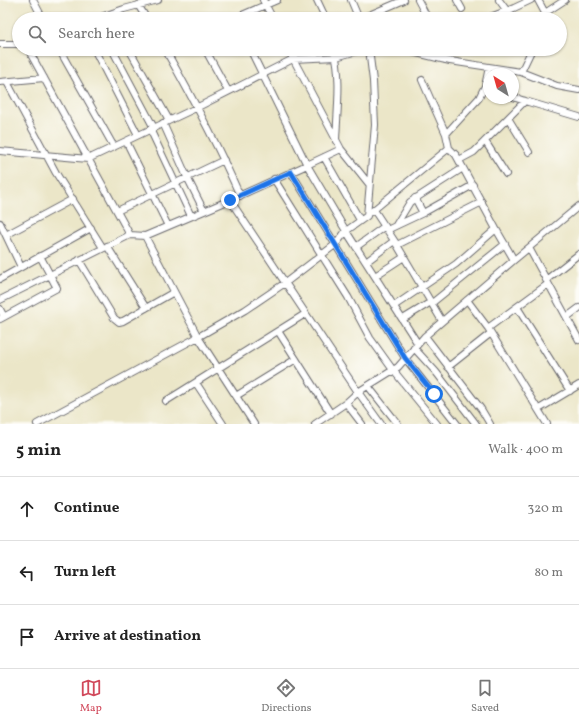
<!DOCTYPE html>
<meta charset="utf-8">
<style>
body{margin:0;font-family:Vollkorn,serif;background:#f6f6f6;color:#222}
.compass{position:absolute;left:483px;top:68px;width:36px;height:36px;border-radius:50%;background:#fff;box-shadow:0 1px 3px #0004;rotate:323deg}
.stop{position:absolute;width:12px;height:12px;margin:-9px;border:3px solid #1a73e8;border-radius:50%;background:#fff}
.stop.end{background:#1a73e8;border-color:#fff;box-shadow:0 1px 4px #0008}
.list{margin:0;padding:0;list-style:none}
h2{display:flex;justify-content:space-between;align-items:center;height:52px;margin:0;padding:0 16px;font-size:17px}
h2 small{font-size:13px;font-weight:400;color:#767676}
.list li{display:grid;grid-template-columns:26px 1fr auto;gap:12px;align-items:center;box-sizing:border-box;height:64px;padding:0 16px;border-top:1px solid #e0e0e0}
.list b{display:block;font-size:15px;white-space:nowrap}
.list em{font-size:13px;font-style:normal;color:#767676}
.icon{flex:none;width:22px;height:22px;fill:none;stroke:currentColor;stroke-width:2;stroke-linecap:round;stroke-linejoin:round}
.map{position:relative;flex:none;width:579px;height:424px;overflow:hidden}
.search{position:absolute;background:#fff;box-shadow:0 1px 3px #0004;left:12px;right:12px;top:12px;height:44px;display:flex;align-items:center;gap:10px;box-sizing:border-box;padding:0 14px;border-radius:22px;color:#767676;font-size:15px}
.sheet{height:244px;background:#fff}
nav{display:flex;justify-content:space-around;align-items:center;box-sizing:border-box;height:56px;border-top:1px solid #e0e0e0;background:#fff;font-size:11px;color:#767676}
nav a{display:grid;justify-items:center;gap:2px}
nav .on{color:#d1495b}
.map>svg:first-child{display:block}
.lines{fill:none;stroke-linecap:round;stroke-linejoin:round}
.minor-casing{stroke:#68676c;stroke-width:8}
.minor{stroke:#fff;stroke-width:6}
.route{stroke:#1a73e8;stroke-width:5}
</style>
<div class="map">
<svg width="579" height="424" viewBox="0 0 579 424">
<rect width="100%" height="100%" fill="#fdfcf7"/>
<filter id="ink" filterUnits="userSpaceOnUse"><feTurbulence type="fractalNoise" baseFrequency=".025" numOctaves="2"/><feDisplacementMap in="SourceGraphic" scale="8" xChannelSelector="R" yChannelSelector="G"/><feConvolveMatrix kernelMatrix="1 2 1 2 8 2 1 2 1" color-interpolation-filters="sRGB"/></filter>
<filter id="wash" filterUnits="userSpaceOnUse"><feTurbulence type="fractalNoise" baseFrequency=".012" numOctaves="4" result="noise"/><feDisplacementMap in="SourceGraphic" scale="16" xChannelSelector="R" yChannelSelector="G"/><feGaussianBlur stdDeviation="0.9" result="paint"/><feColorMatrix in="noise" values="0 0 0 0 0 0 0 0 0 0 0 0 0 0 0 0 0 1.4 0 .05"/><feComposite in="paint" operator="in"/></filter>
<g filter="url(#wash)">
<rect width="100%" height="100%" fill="#ebe6c8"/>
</g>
<g filter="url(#ink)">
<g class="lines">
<defs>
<path id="minor" d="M 33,0 L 43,19
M 263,0 L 273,19
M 317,0 L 326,19
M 351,0 L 359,19
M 418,0 L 428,19
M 457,0 L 462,9
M 499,0 L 513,19
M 538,0 L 545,13 L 544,19
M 138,5 L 147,19
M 545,13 L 565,0
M 95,19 L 124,9 L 158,0
M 221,19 L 240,16 L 277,0
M 360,19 L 404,0
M 485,19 L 514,8 L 531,0
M 0,44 L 19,44
M 28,49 L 130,235 L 145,236 L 230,200 L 307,165 L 250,49
M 59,49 L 114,147
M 94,49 L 138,135
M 112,49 L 154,128
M 129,49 L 169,120
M 165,49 C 192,97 218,145 240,196
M 205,49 L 228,91
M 288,49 L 341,149 L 369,184
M 334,49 C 342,78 337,111 336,141
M 400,49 L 450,61 L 521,72 L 557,86 L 579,90
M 443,49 L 445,60
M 521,72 L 532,49
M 422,80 L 446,134
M 0,82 L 44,78
M 7,82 L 56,173 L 103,248
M 513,97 L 525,101 L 579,117
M 508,118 L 529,152
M 163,123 L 187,177 L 204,211
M 150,129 L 191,216
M 126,141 L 168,226
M 485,141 L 506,174
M 341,149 L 307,165 L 346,231 L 418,344
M 0,151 L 88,159 L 198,107 L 293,59 L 336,57 L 364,49
M 324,157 L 360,220
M 459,160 L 474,152 L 525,101
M 291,172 L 405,358 L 457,424
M 274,179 L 348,297 L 370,338 L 393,370 L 437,424
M 415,198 L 423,213
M 230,200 L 358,392 L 381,424
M 374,210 L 397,245 L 442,321
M 117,211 L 224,160
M 371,212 L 449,148
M 0,223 L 21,267
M 396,225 L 410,202 L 463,168
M 387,230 L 423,213 L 473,185
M 6,235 L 73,199
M 145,236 L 198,337 L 254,424
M 397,245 L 482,202
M 107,246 L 146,308
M 356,247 L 385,226
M 529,248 L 579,340
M 79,260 L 114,318 L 119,322 L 123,321 L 174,292
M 514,260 L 579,206
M 366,262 L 394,241
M 375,276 L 404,257
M 0,279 L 91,228
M 546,280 L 579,254
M 0,300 L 130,235
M 467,300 L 488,328 L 547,424
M 432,303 L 505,244
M 394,306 L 456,264 L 496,229
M 517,307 L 570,391
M 0,309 L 4,317
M 567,317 L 579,308
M 0,319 L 57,288 L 40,256
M 403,319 L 431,302
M 488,328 L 548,284
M 278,331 L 331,414
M 425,336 L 481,409 L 490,424
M 414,348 L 436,372 L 476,424
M 448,367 L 491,333
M 196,383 L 223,424
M 368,386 L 398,424
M 236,396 L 296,359
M 166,401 L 305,314
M 346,403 L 362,424
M 539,409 L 579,385
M 37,424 L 198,337 L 245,310 L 285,283 L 336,244 L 346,231 L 367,216 L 375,125 L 373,81 L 369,49
M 315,424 L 346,403 L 358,392 L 398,367 L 425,336 L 514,260 L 496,229 L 456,155 L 449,148 L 446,134 L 479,98 L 485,86 L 489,67"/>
</defs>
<!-- minor casing -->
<use href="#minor" class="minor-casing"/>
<!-- minor -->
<use href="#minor" class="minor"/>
</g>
</g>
<g class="lines" filter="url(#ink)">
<!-- route -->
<path class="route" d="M 230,200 L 291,172 L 405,358 L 434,394"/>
</g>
</svg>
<svg class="compass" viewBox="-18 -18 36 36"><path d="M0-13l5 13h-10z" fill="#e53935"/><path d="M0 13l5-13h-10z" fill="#767676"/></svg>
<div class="stop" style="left:434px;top:394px"></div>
<div class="stop end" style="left:230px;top:200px"></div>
<div class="search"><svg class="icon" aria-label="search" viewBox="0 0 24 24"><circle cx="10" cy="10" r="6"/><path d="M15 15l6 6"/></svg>Search here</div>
</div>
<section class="sheet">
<h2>5 min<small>Walk · 400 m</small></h2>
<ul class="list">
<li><svg class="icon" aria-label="ahead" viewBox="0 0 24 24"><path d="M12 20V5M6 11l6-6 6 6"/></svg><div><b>Continue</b></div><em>320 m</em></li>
<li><svg class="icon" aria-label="left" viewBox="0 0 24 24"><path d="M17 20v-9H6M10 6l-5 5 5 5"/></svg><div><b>Turn left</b></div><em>80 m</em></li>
<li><svg class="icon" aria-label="arrive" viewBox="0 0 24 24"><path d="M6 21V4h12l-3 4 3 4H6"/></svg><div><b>Arrive at destination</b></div></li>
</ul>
</section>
<nav>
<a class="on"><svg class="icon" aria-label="map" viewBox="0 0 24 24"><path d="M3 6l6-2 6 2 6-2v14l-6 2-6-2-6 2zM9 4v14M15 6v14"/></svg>Map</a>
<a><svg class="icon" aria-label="directions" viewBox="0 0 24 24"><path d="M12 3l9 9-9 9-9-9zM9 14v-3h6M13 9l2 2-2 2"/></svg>Directions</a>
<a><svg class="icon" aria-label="saved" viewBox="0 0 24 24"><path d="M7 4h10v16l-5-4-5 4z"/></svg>Saved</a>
</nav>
